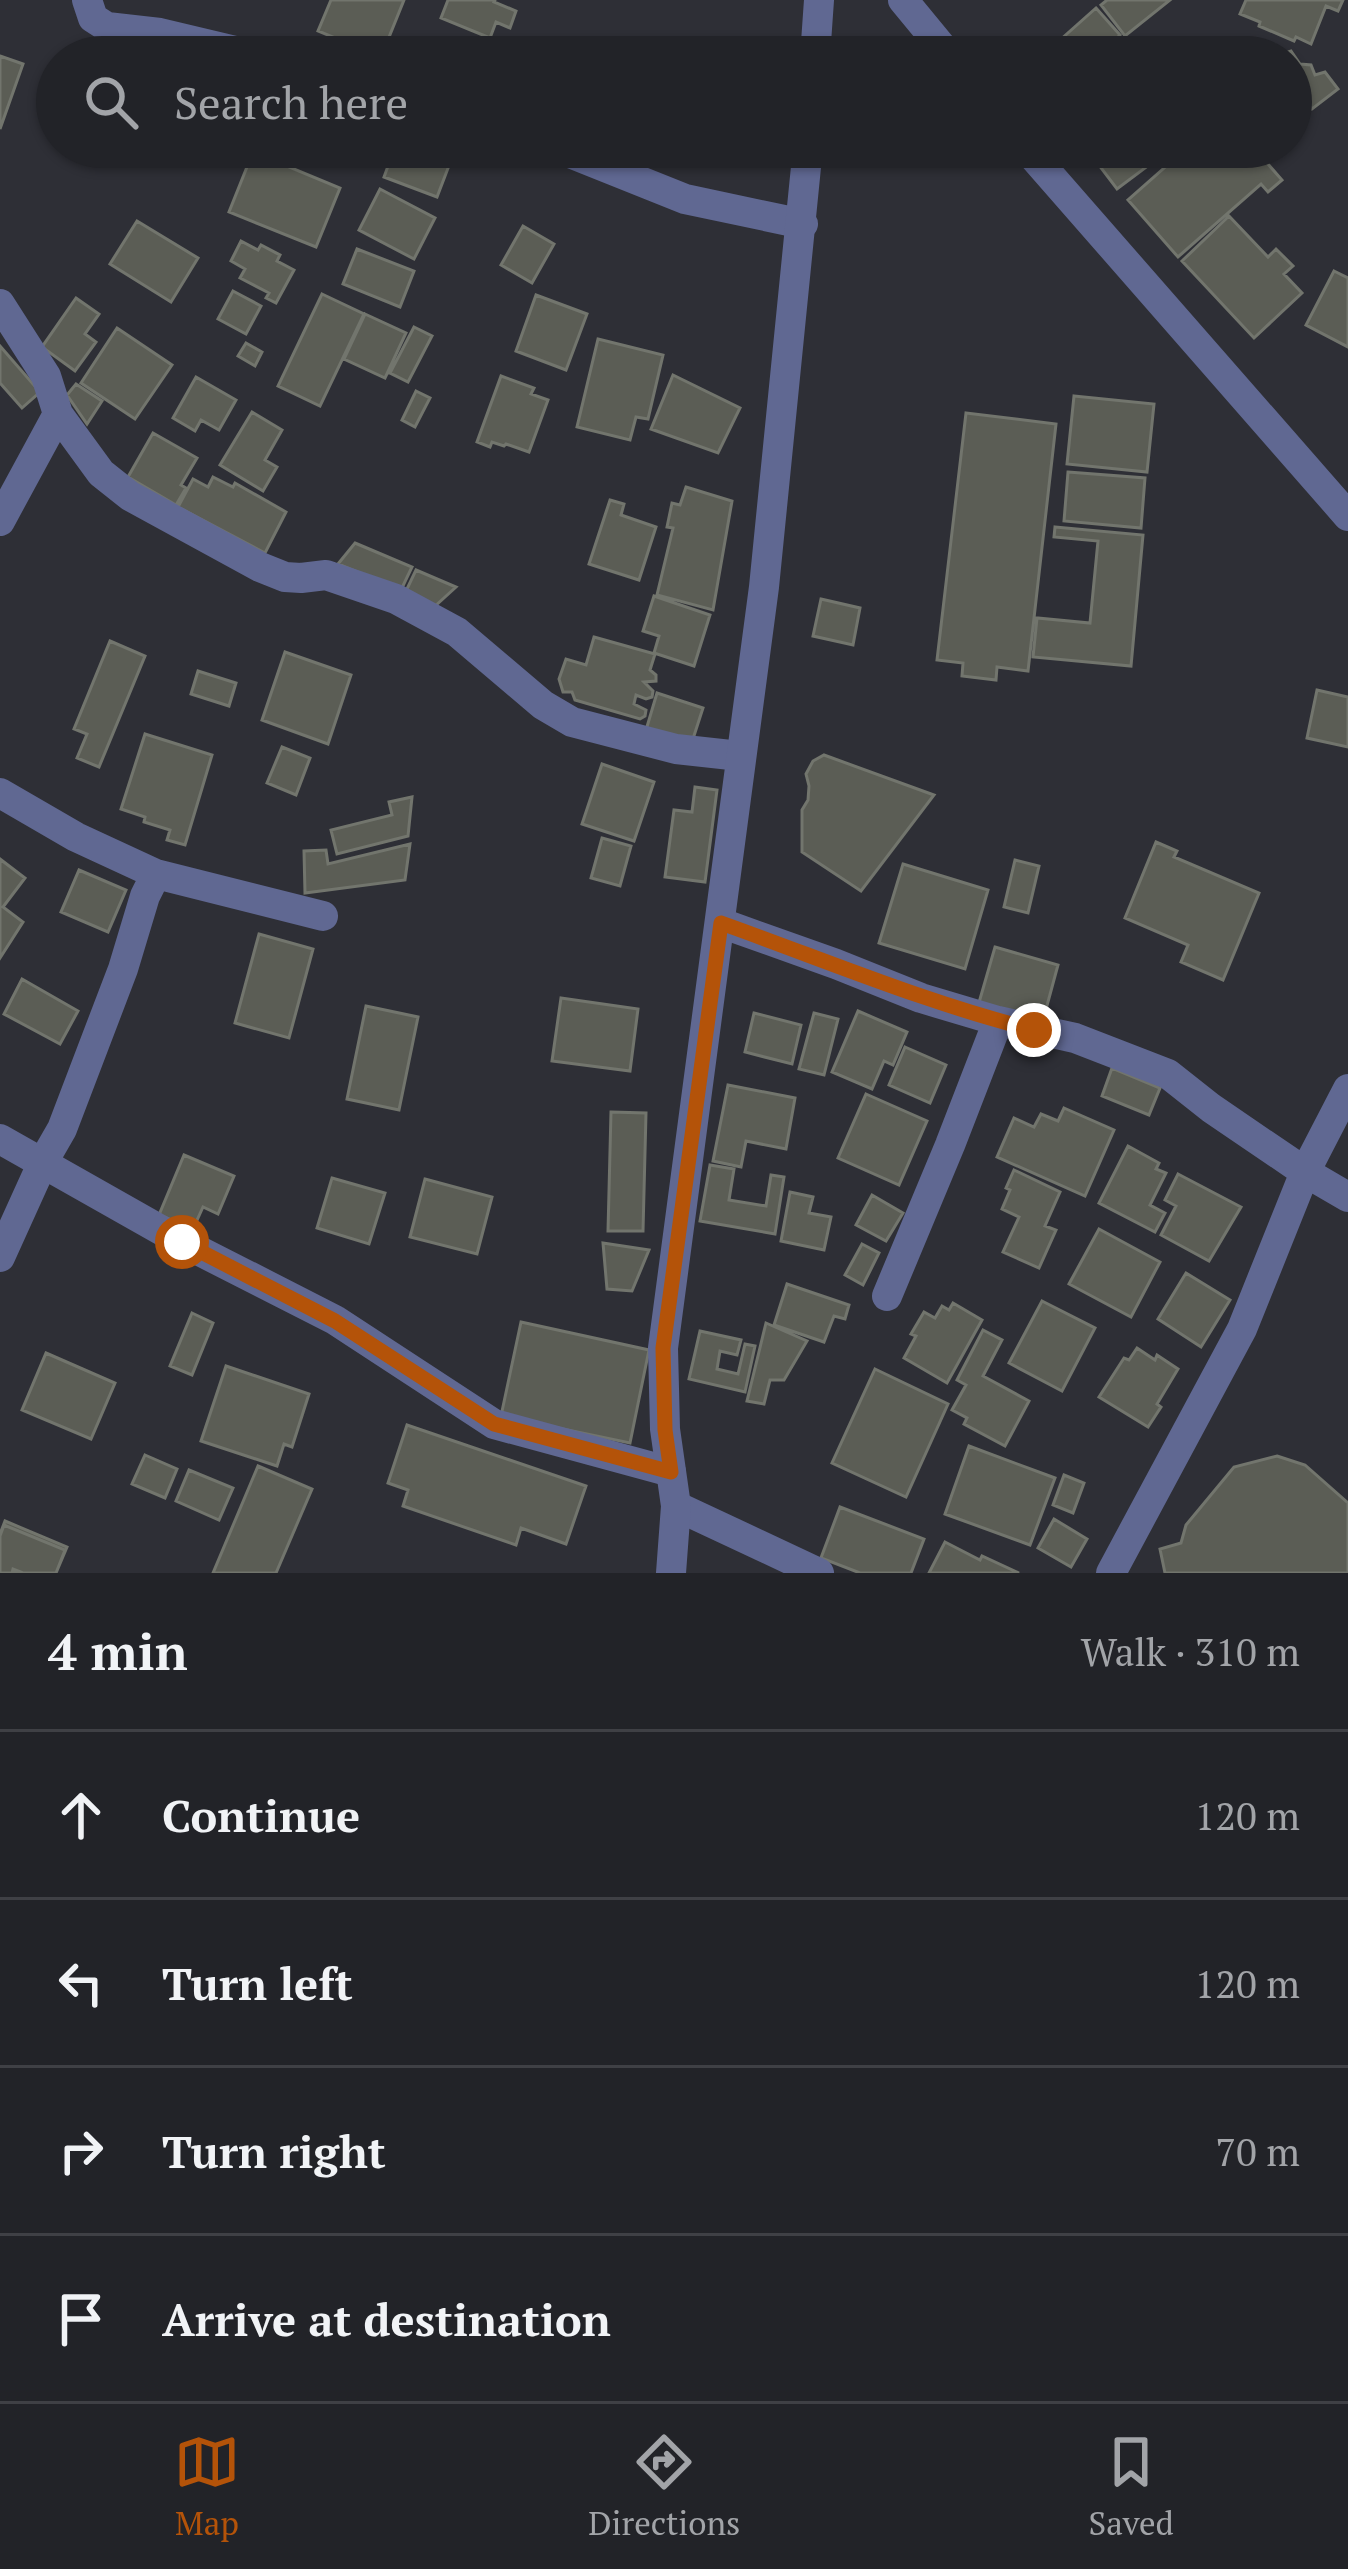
<!DOCTYPE html>
<meta charset="utf-8">
<style>
body{margin:0;font-family:"PT Serif",serif;background:#2a2b30;color:#f1f3f6}
.stop{position:absolute;width:36px;height:36px;margin:-27px;border:9px solid #b45309;border-radius:50%;background:#fff}
.stop.end{background:#b45309;border-color:#fff;box-shadow:0 3px 12px #0008}
.list{margin:0;padding:0;list-style:none}
h2{display:flex;justify-content:space-between;align-items:center;height:156px;margin:0;padding:0 48px;font-size:51px}
h2 small{font-size:39px;font-weight:400;color:#a2a4a8}
.list li{display:grid;grid-template-columns:78px 1fr auto;gap:36px;align-items:center;box-sizing:border-box;height:168px;padding:0 48px;border-top:3px solid #3f4045}
.list b{display:block;font-size:45px;white-space:nowrap}
.list em{font-size:39px;font-style:normal;color:#a2a4a8}
.icon{flex:none;width:66px;height:66px;fill:none;stroke:currentColor;stroke-width:2;stroke-linecap:round;stroke-linejoin:round}
.map{position:relative;flex:none;width:1348px;height:1573px;overflow:hidden}
.search{position:absolute;background:#222328;box-shadow:0 3px 9px #0004;left:36px;right:36px;top:36px;height:132px;display:flex;align-items:center;gap:30px;box-sizing:border-box;padding:0 42px;border-radius:66px;color:#a2a4a8;font-size:45px}
.sheet{height:828px;background:#222328}
nav{display:flex;justify-content:space-around;align-items:center;box-sizing:border-box;height:168px;border-top:3px solid #3f4045;background:#222328;font-size:33px;color:#a2a4a8}
nav a{display:grid;justify-items:center;gap:6px}
nav .on{color:#b45309}
.map>svg:first-child{display:block}
.building{fill:#5b5d55;stroke:#72756d;stroke-width:3}
.lines{fill:none;stroke-linecap:round;stroke-linejoin:round}
.minor{stroke:#606892;stroke-width:30}
.tertiary{stroke:#606892;stroke-width:30}
.route{stroke:#b45309;stroke-width:15}
</style>
<div class="map">
<svg width="1348" height="1573" viewBox="0 0 1348 1573">
<rect width="100%" height="100%" fill="#2e2f36"/>
<!-- building -->
<path class="building" d="M 331,0 L 404,0 L 381,57 L 318,31 Z
M 448,0 L 495,0 L 494,2 L 516,11 L 510,28 L 496,22 L 490,38 L 441,18 Z
M 1107,0 L 1170,0 L 1125,36 L 1101,5 Z
M 1246,0 L 1343,0 L 1338,11 L 1326,6 L 1311,44 L 1296,37 L 1294,41 L 1259,26 L 1260,22 L 1240,14 Z
M 1096,8 L 1120,35 L 1096,57 L 1041,57 Z
M 1275,45 L 1282,54 L 1291,51 L 1300,64 L 1311,65 L 1315,75 L 1325,72 L 1338,89 L 1312,109 L 1306,101 L 1291,112 L 1291,57 L 1266,57 L 1263,54 Z
M 0,56 L 23,64 L 0,129 Z
M 395,147 L 433,147 L 429,156 L 450,163 L 437,197 L 384,177 Z
M 1095,147 L 1173,147 L 1117,189 L 1089,152 Z
M 1188,147 L 1242,147 L 1243,149 L 1236,155 L 1246,166 L 1260,155 L 1282,180 L 1268,192 L 1261,184 L 1178,257 L 1128,200 Z
M 253,152 L 340,188 L 316,247 L 229,212 Z
M 380,189 L 435,218 L 414,259 L 359,230 Z
M 1229,216 L 1268,257 L 1276,249 L 1293,266 L 1284,274 L 1302,293 L 1254,338 L 1182,261 Z
M 137,221 L 198,258 L 171,302 L 110,264 Z
M 523,226 L 554,244 L 532,283 L 501,265 Z
M 241,241 L 258,250 L 261,245 L 280,255 L 277,261 L 294,270 L 276,303 L 266,298 L 269,293 L 240,278 L 245,269 L 231,261 Z
M 357,249 L 414,271 L 400,307 L 343,284 Z
M 1334,271 L 1348,278 L 1348,347 L 1306,325 Z
M 233,291 L 261,306 L 246,334 L 218,319 Z
M 322,294 L 364,314 L 320,406 L 278,386 Z
M 536,295 L 587,314 L 566,370 L 516,351 Z
M 76,298 L 99,314 L 85,334 L 96,342 L 75,371 L 42,347 Z
M 365,314 L 406,333 L 385,378 L 344,359 Z
M 414,327 L 432,336 L 408,382 L 390,373 Z
M 117,328 L 172,365 L 135,419 L 81,383 Z
M 598,339 L 663,355 L 648,419 L 636,417 L 630,440 L 577,427 Z
M 246,343 L 262,352 L 255,366 L 238,356 Z
M 0,346 L 40,392 L 22,408 L 0,383 Z
M 673,375 L 740,408 L 718,453 L 651,429 Z
M 501,376 L 534,388 L 531,394 L 548,400 L 529,452 L 506,444 L 504,446 L 492,442 L 490,447 L 477,442 Z
M 196,377 L 236,400 L 219,430 L 201,420 L 195,431 L 173,418 Z
M 76,384 L 102,401 L 87,424 L 67,395 Z
M 416,391 L 430,398 L 415,427 L 402,420 Z
M 1074,396 L 1154,404 L 1147,472 L 1067,464 Z
M 252,412 L 282,430 L 265,460 L 277,467 L 263,491 L 220,465 Z
M 966,413 L 1056,424 L 1028,671 L 997,667 L 996,680 L 962,676 L 963,663 L 937,660 Z
M 153,433 L 197,458 L 181,485 L 186,488 L 176,505 L 128,477 Z
M 1068,472 L 1145,478 L 1141,528 L 1064,521 Z
M 213,477 L 233,487 L 235,483 L 286,512 L 265,553 L 178,507 L 193,479 L 208,487 Z
M 686,487 L 732,501 L 713,610 L 657,595 L 673,528 L 667,527 L 672,503 L 680,505 Z
M 610,500 L 624,504 L 621,515 L 656,527 L 639,580 L 589,564 Z
M 1055,527 L 1143,535 L 1131,666 L 1033,657 L 1037,618 L 1090,623 L 1098,541 L 1054,537 Z
M 355,543 L 412,567 L 401,590 L 338,564 Z
M 416,570 L 456,587 L 434,607 L 405,593 Z
M 654,596 L 710,615 L 694,666 L 654,653 L 659,636 L 643,631 Z
M 821,599 L 860,608 L 853,645 L 813,636 Z
M 594,637 L 655,654 L 650,670 L 656,675 L 656,681 L 644,682 L 653,691 L 652,697 L 646,699 L 636,695 L 634,704 L 646,710 L 645,716 L 640,719 L 575,700 L 572,692 L 563,692 L 559,679 L 566,659 L 586,665 Z
M 110,641 L 145,656 L 99,767 L 77,758 L 87,734 L 74,729 Z
M 285,652 L 351,675 L 328,744 L 262,720 Z
M 198,671 L 236,683 L 229,706 L 191,694 Z
M 1317,690 L 1348,697 L 1348,747 L 1307,738 Z
M 657,693 L 703,708 L 691,745 L 646,730 Z
M 145,734 L 212,755 L 185,845 L 167,840 L 170,830 L 144,822 L 145,817 L 121,809 Z
M 282,747 L 310,758 L 296,795 L 267,783 Z
M 824,755 L 934,795 L 861,891 L 802,852 L 802,810 L 808,800 L 809,786 L 806,774 L 813,761 Z
M 602,764 L 654,782 L 634,841 L 582,824 Z
M 695,787 L 717,790 L 705,882 L 665,877 L 674,810 L 692,812 Z
M 412,797 L 408,836 L 337,854 L 331,830 L 392,815 L 389,802 Z
M 602,838 L 631,846 L 620,886 L 591,878 Z
M 1156,842 L 1177,851 L 1174,857 L 1259,893 L 1223,980 L 1181,962 L 1188,945 L 1125,918 Z
M 410,844 L 405,880 L 305,893 L 304,851 L 326,850 L 328,864 Z
M 0,859 L 25,878 L 3,907 L 23,922 L 0,958 Z
M 1015,860 L 1039,866 L 1028,913 L 1004,907 Z
M 903,864 L 988,890 L 965,969 L 879,943 Z
M 79,870 L 126,890 L 108,932 L 61,912 Z
M 259,934 L 313,949 L 289,1038 L 235,1023 Z
M 995,947 L 1058,965 L 1042,1024 L 978,1006 Z
M 22,979 L 78,1011 L 60,1044 L 4,1014 Z
M 561,998 L 638,1009 L 630,1071 L 552,1061 Z
M 366,1006 L 418,1017 L 399,1110 L 347,1099 Z
M 858,1011 L 907,1032 L 893,1065 L 884,1061 L 872,1089 L 832,1072 Z
M 754,1013 L 801,1025 L 792,1064 L 745,1052 Z
M 814,1013 L 838,1019 L 824,1075 L 799,1069 Z
M 905,1047 L 946,1065 L 930,1103 L 889,1085 Z
M 1112,1068 L 1160,1088 L 1149,1115 L 1102,1096 Z
M 728,1085 L 795,1098 L 786,1149 L 746,1141 L 741,1167 L 713,1161 Z
M 866,1094 L 927,1121 L 899,1185 L 838,1158 Z
M 1064,1108 L 1114,1130 L 1085,1196 L 997,1157 L 1014,1118 L 1034,1127 L 1041,1114 L 1058,1121 Z
M 611,1112 L 646,1113 L 643,1231 L 608,1231 Z
M 1128,1146 L 1159,1163 L 1156,1169 L 1166,1173 L 1150,1205 L 1165,1213 L 1155,1232 L 1099,1203 Z
M 184,1155 L 234,1176 L 218,1214 L 203,1207 L 193,1229 L 159,1215 Z
M 710,1165 L 734,1169 L 729,1200 L 766,1206 L 771,1175 L 784,1177 L 775,1234 L 700,1221 Z
M 1014,1170 L 1060,1192 L 1045,1226 L 1056,1230 L 1039,1268 L 1003,1252 L 1019,1217 L 1002,1209 L 1010,1190 L 1006,1188 Z
M 1178,1174 L 1241,1207 L 1209,1261 L 1161,1235 L 1176,1206 L 1165,1200 Z
M 332,1178 L 385,1193 L 369,1244 L 317,1228 Z
M 425,1179 L 492,1197 L 477,1254 L 410,1237 Z
M 790,1192 L 813,1197 L 809,1213 L 831,1217 L 824,1250 L 781,1241 Z
M 872,1195 L 903,1213 L 886,1241 L 856,1225 Z
M 1099,1229 L 1160,1262 L 1131,1317 L 1069,1284 Z
M 603,1243 L 649,1250 L 632,1291 L 607,1289 Z
M 862,1244 L 879,1253 L 863,1285 L 845,1275 Z
M 1186,1273 L 1230,1300 L 1201,1347 L 1158,1319 Z
M 787,1284 L 849,1305 L 845,1319 L 834,1316 L 824,1342 L 774,1325 Z
M 1042,1301 L 1095,1328 L 1062,1391 L 1009,1363 Z
M 953,1303 L 982,1320 L 947,1383 L 904,1358 L 916,1336 L 911,1334 L 924,1312 L 935,1318 L 942,1306 L 949,1310 Z
M 192,1313 L 213,1323 L 192,1375 L 170,1366 Z
M 521,1322 L 649,1350 L 630,1443 L 501,1416 Z
M 766,1323 L 807,1341 L 784,1380 L 770,1380 L 764,1404 L 747,1401 Z
M 983,1330 L 1002,1340 L 983,1376 L 1029,1401 L 1005,1446 L 964,1424 L 967,1418 L 952,1410 L 966,1385 L 957,1380 Z
M 700,1331 L 741,1340 L 737,1355 L 720,1351 L 717,1369 L 738,1374 L 745,1344 L 755,1346 L 745,1392 L 689,1379 Z
M 1137,1348 L 1155,1360 L 1157,1355 L 1178,1369 L 1157,1404 L 1161,1407 L 1148,1427 L 1099,1397 L 1124,1358 L 1129,1360 Z
M 46,1353 L 115,1383 L 91,1439 L 22,1410 Z
M 226,1366 L 309,1394 L 292,1447 L 284,1444 L 277,1466 L 201,1441 Z
M 875,1369 L 948,1404 L 906,1497 L 832,1463 Z
M 407,1425 L 586,1486 L 566,1544 L 521,1528 L 516,1545 L 403,1506 L 408,1490 L 388,1483 Z
M 969,1446 L 1055,1478 L 1030,1545 L 945,1514 Z
M 145,1455 L 177,1469 L 165,1498 L 132,1484 Z
M 1277,1456 L 1305,1465 L 1348,1503 L 1348,1573 L 1165,1573 L 1160,1549 L 1181,1543 L 1186,1525 L 1234,1467 Z
M 258,1466 L 312,1489 L 276,1573 L 213,1573 Z
M 189,1470 L 233,1488 L 219,1520 L 176,1501 Z
M 1064,1475 L 1084,1483 L 1073,1513 L 1053,1505 Z
M 840,1507 L 924,1539 L 911,1573 L 860,1573 L 821,1558 Z
M 1054,1519 L 1087,1539 L 1071,1567 L 1038,1548 Z
M 5,1521 L 67,1547 L 56,1573 L 23,1573 L 13,1569 L 12,1573 L 0,1573 L 0,1534 Z
M 4,1525 L 65,1550 L 56,1573 L 0,1573 L 0,1536 Z
M 945,1542 L 980,1560 L 982,1556 L 1019,1573 L 929,1573 Z"/>
<g class="lines">
<!-- minor -->
<path class="minor" d="M 87,0 L 93,18 L 107,27 L 160,33 L 260,57
M 903,0 L 950,57
M 555,147 L 685,199 L 803,224
M 1025,147 L 1348,516
M 0,304 L 46,376 L 58,414 L 0,521
M 58,414 L 101,473 L 130,496 L 260,567 L 285,577 L 301,578 L 326,575 L 396,599 L 457,632 L 543,705 L 572,722 L 676,749 L 740,756
M 0,793 L 76,837 L 156,874
M 721,923 L 836,964 L 921,998 L 998,1021 L 1075,1038 L 1168,1074 L 1211,1108 L 1305,1172 L 1348,1197
M 0,1139 L 182,1242 L 335,1320 L 494,1424 L 671,1472
M 0,1257 L 43,1162 L 62,1129 L 123,969 L 145,896 L 156,874 L 323,916
M 887,1296 L 950,1145 L 998,1021
M 676,1506 L 819,1573
M 1111,1573 L 1242,1329 L 1305,1172 L 1348,1089"/>
<!-- tertiary -->
<path class="tertiary" d="M 815,57 L 819,0
M 671,1573 L 676,1506 L 665,1429 L 663,1348 L 764,587 L 808,147"/>
</g>
<g class="lines">
<!-- route -->
<path class="route" d="M 182,1242 L 335,1321 L 494,1424 L 671,1472 L 665,1430 L 663,1348 L 721,923 C 825,960 926,1003 1034,1030"/>
</g>
</svg>
<div class="stop" style="left:182px;top:1242px"></div>
<div class="stop end" style="left:1034px;top:1030px"></div>
<div class="search"><svg class="icon" aria-label="search" viewBox="0 0 24 24"><circle cx="10" cy="10" r="6"/><path d="M15 15l6 6"/></svg>Search here</div>
</div>
<section class="sheet">
<h2>4 min<small>Walk · 310 m</small></h2>
<ul class="list">
<li><svg class="icon" aria-label="ahead" viewBox="0 0 24 24"><path d="M12 20V5M6 11l6-6 6 6"/></svg><div><b>Continue</b></div><em>120 m</em></li>
<li><svg class="icon" aria-label="left" viewBox="0 0 24 24"><path d="M17 20v-9H6M10 6l-5 5 5 5"/></svg><div><b>Turn left</b></div><em>120 m</em></li>
<li><svg class="icon" aria-label="right" viewBox="0 0 24 24"><path d="M7 20v-9h11M14 6l5 5-5 5"/></svg><div><b>Turn right</b></div><em>70 m</em></li>
<li><svg class="icon" aria-label="arrive" viewBox="0 0 24 24"><path d="M6 21V4h12l-3 4 3 4H6"/></svg><div><b>Arrive at destination</b></div></li>
</ul>
</section>
<nav>
<a class="on"><svg class="icon" aria-label="map" viewBox="0 0 24 24"><path d="M3 6l6-2 6 2 6-2v14l-6 2-6-2-6 2zM9 4v14M15 6v14"/></svg>Map</a>
<a><svg class="icon" aria-label="directions" viewBox="0 0 24 24"><path d="M12 3l9 9-9 9-9-9zM9 14v-3h6M13 9l2 2-2 2"/></svg>Directions</a>
<a><svg class="icon" aria-label="saved" viewBox="0 0 24 24"><path d="M7 4h10v16l-5-4-5 4z"/></svg>Saved</a>
</nav>
